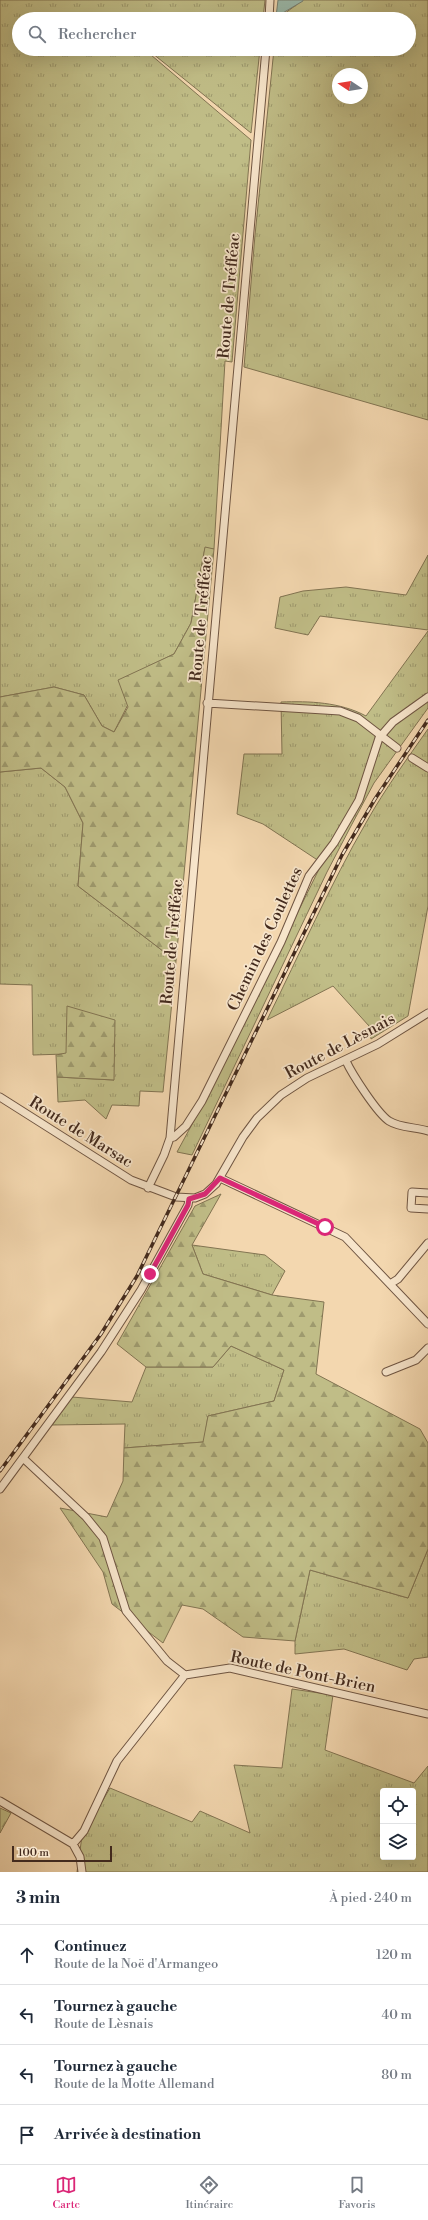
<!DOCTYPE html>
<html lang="fr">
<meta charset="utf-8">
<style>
body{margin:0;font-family:"Libre Bodoni",serif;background:#f2f2f3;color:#1f2937}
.controls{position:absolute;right:12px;bottom:12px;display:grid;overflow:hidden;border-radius:4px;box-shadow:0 4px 16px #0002}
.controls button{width:36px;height:36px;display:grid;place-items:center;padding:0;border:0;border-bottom:1px solid #e0e1e3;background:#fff;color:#1f2937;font:20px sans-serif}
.compass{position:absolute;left:332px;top:68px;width:36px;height:36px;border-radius:50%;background:#fff;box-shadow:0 4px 16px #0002;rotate:282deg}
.scale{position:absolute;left:12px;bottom:10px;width:100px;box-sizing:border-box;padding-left:4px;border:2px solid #432a1d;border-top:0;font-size:11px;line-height:14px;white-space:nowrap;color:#432a1d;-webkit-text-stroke:3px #f7e5cb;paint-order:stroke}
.stop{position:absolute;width:12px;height:12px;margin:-9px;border:3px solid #db2777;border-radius:50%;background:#fff}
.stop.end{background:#db2777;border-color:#fff;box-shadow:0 1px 4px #0008}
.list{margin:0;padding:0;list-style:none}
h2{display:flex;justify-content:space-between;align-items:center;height:52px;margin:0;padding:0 16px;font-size:17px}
h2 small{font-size:13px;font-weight:400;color:#747a83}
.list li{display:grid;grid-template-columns:26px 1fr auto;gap:12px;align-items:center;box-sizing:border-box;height:60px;padding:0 16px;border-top:1px solid #e0e1e3}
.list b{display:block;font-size:15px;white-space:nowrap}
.list p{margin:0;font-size:13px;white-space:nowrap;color:#747a83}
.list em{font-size:13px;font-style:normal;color:#747a83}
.icon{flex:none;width:22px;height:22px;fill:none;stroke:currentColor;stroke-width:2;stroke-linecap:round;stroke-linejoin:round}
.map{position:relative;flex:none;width:428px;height:1872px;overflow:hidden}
.search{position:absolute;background:#fff;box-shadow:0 4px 16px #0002;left:12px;right:12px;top:12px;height:44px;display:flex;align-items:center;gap:10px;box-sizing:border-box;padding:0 14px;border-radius:22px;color:#747a83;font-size:15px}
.sheet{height:292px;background:#fff}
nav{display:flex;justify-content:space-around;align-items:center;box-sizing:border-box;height:56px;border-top:1px solid #e0e1e3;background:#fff;font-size:11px;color:#747a83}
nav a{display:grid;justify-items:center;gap:2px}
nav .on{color:#db2777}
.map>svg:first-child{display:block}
.grass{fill:url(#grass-tufts);stroke:#827452;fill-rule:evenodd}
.forest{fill:url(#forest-firs);stroke:#827452}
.water{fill:#9bbaac;stroke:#788073}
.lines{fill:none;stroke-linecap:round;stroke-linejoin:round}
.minor-casing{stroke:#6f5542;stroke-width:9}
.minor{stroke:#f7e5cb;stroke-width:7}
.rail-casing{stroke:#432a1d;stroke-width:3.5}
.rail{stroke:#f7e5cb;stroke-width:2;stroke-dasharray:6;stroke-linecap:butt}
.route{stroke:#db2777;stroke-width:5}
.labels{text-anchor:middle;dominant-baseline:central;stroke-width:3.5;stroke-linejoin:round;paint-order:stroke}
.street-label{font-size:16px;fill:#432a1d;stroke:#f7e5cb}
</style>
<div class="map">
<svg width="428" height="1872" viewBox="0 0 428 1872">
<defs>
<pattern id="grass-tufts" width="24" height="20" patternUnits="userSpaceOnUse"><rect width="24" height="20" fill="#c0bd87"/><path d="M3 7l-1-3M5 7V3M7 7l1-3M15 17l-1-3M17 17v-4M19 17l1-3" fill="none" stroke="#9e9a6e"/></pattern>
<pattern id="forest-firs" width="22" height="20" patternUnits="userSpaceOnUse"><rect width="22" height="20" fill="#c0bd87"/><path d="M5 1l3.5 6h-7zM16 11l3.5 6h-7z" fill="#9e9a6e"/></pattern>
</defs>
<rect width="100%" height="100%" fill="#f3d7af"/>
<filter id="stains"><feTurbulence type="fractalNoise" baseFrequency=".005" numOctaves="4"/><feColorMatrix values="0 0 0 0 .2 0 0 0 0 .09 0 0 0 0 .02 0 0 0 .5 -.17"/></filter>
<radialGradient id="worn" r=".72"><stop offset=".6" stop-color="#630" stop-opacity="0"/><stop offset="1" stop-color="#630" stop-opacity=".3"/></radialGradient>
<!-- grass -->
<path class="grass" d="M 0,0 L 265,0 L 263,19 L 19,19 L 19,49 L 144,49 L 251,140 L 232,362 L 225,361 L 214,549 L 205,548 L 191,623 L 174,654 L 147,667 L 114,732 L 102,726 L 84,695 L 54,687 L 0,697 Z
M 303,0 L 428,0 L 428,420 L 244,367 L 255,235 L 274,49 L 409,49 L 409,19 L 277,19 ZM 338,74 L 362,74 L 362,98 L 338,98 Z
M 147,49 L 260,49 L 251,133 Z
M 428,555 L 428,630 L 320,616 L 308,635 L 275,628 L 280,597 L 303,591 L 346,587 L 406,595 Z
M 428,631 L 428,708 L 374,783 L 351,826 L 327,872 L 192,1155 L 177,1152 L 208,1095 L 322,863 L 263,824 L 237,814 L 244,754 L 282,754 L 281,702 C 309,701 340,702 366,716 Z
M 428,729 L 428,906 L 408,1016 L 371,1039 L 369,1026 L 333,986 L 267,1020 C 300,953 330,885 367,821 C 385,789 407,759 428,729 Z
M 41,768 L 65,787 L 83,823 L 78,886 L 176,961 L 163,1092 L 140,1091 L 139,1106 L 112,1105 L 106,1119 L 85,1100 L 58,1102 L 57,1077 L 114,1080 L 66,1054 L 33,1055 L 32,985 L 0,984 L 0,772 Z
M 192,1245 L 265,1255 L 285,1271 L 272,1295 L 203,1274 Z
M 231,1346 L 284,1370 L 274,1401 L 208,1416 L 204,1442 L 124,1448 L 125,1424 L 52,1425 L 72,1397 L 132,1402 L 146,1367 L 213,1367 Z
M 428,1549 L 428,1657 L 414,1659 L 407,1670 L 344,1649 L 295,1654 L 295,1641 L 310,1570 L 408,1598 Z
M 292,1689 L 333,1695 L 325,1750 L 414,1783 L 428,1766 L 428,1872 L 77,1872 L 82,1836 L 110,1788 L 192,1822 L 200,1811 L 250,1833 L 234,1765 L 282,1768 ZM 383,1791 L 413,1791 L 413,1857 L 383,1857 Z"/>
<!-- forest -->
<path class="forest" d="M 205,547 L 214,549 L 176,961 L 78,886 L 83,823 L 65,787 L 41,768 L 0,772 L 0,697 L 54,687 L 84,695 L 102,726 L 114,732 L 128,707 L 118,680 L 174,654 L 191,623 Z
M 67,1006 L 115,1020 L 114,1080 L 57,1077 L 56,1055 L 66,1053 Z
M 221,1194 L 192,1245 L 203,1274 L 272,1295 L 324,1302 L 316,1374 L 420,1429 L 428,1443 L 428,1549 L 408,1598 L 310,1570 L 295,1641 L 243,1637 L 203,1609 L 182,1605 L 163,1643 L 112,1604 L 103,1572 L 60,1508 L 107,1517 L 123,1481 L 124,1448 L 203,1442 L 208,1416 L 274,1401 L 284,1370 L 231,1346 L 213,1367 L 146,1367 L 117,1344 L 195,1206 Z
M 0,1808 L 11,1813 L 0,1833 Z"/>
<!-- water -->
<path class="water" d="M 278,0 L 303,0 L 303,1 L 276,17 Z"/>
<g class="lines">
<defs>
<path id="minor" d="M 269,19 L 270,0
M 207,703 L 340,711 L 358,718 L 397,748
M 412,758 L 428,768
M 346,1061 C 352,1074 377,1113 389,1121 C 400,1128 416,1127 428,1131
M 0,1097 L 131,1180 L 176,1197 L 195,1198 L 205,1194 L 216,1184 L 243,1137 L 257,1118 L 281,1095 L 307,1078 L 378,1044 L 428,1013
M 170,1138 L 174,1137 L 186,1126 L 202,1101 L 281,942 L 309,876 L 334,843 L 359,800 L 379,738 L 393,722 L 428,697
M 220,1178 L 345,1237 L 428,1324
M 148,1188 L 164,1155 L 170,1138 L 266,49
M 428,1193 L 412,1192 L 411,1208 L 428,1209
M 390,1284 L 398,1279 L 428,1243
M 386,1372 L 416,1360 L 428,1348
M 23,1458 L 86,1517 L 103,1538 L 126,1611 L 167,1661 L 185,1675 L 230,1668 L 428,1714
M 0,1489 L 101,1352 L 141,1290 L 188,1205 L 189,1199
M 0,1801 L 73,1844 L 80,1857 L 82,1872
M 73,1844 L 84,1831 L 117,1761 L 185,1675"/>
</defs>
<!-- minor casing -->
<use href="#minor" class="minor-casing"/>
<!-- minor -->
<use href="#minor" class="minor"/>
<defs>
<path id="rail" d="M 0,1471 L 101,1334 L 137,1276 L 342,855 L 375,799 L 428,720"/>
</defs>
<!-- rail casing -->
<use href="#rail" class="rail-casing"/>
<!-- rail -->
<use href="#rail" class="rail"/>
</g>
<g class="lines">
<!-- route -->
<path class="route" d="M 150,1274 L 188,1205 L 189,1199 L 205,1194 L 220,1178 L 325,1227"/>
</g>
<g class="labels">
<!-- street labels -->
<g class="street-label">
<text transform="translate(229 296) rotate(-85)">Route de Tréfféac</text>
<text transform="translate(201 619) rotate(-85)">Route de Tréfféac</text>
<text transform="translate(265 939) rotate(-65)">Chemin des Coulettes</text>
<text transform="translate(172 942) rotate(-85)">Route de Tréfféac</text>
<text transform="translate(340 1046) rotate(-28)">Route de Lèsnais</text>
<text transform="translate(81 1132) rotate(32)">Route de Marsac</text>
<text transform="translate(303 1672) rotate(12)">Route de Pont-Brien</text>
</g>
</g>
<rect width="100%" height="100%" filter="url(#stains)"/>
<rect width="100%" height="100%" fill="url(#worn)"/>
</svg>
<div class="controls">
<button><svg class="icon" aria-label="locate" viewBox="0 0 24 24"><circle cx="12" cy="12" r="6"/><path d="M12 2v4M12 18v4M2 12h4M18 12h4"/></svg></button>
<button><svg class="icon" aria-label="layers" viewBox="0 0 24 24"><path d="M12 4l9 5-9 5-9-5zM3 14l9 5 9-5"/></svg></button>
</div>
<svg class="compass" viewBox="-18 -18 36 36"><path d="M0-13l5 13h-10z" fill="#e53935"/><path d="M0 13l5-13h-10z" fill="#747a83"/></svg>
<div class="scale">100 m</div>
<div class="stop" style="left:325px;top:1227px"></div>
<div class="stop end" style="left:150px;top:1274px"></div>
<div class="search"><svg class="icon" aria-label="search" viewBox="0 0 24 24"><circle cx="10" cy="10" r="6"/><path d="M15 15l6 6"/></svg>Rechercher</div>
</div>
<section class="sheet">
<h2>3 min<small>À pied · 240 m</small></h2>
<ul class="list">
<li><svg class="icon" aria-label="ahead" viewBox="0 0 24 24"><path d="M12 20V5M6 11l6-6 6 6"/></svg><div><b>Continuez</b><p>Route de la Noë d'Armangeo</p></div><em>120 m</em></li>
<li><svg class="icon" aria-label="left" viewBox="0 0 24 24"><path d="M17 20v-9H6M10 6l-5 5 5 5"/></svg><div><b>Tournez à gauche</b><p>Route de Lèsnais</p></div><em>40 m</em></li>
<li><svg class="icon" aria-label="left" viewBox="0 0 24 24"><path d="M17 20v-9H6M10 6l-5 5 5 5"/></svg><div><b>Tournez à gauche</b><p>Route de la Motte Allemand</p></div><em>80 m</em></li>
<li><svg class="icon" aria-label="arrive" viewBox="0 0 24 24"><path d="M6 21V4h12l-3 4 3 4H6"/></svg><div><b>Arrivée à destination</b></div></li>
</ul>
</section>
<nav>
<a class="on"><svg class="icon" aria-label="map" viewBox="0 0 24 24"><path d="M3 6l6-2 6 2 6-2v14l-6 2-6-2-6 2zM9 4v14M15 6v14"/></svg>Carte</a>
<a><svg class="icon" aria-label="directions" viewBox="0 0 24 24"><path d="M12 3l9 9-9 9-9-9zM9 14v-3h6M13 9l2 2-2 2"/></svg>Itinéraire</a>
<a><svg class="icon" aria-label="saved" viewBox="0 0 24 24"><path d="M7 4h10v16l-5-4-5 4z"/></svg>Favoris</a>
</nav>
